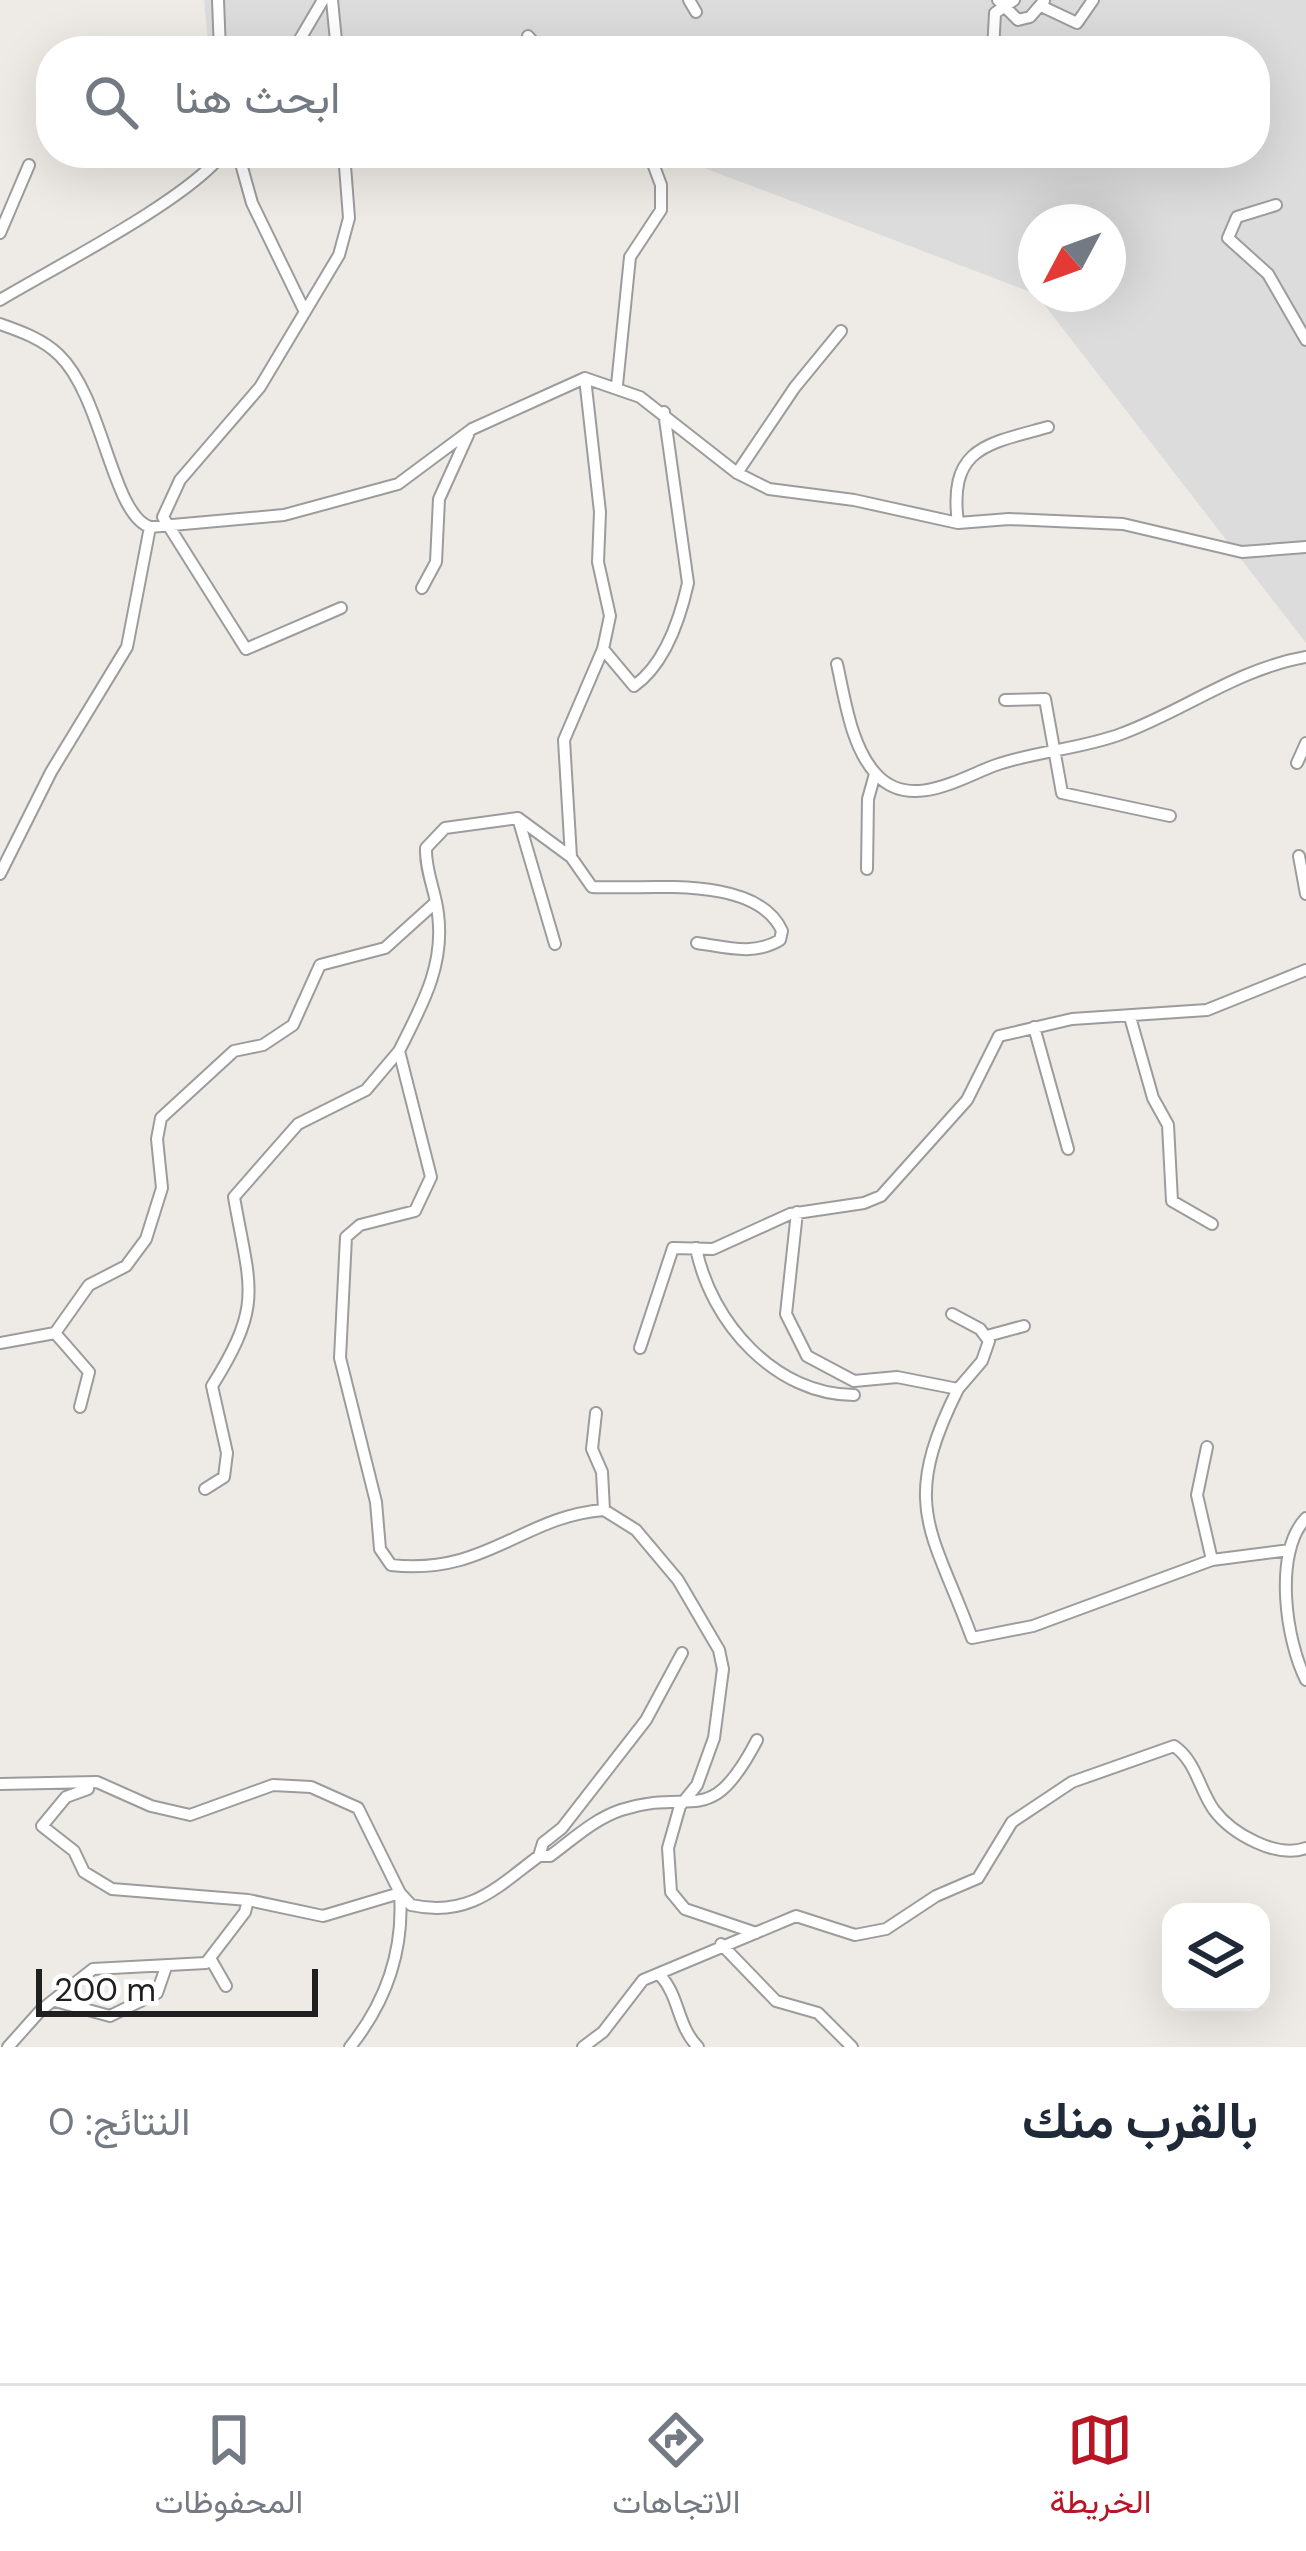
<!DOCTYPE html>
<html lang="ar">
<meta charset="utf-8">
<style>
body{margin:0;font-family:"DM Sans",Vazirmatn,sans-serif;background:#f6f6f7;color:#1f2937;direction:rtl}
.controls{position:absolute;right:36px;bottom:36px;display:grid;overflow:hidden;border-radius:24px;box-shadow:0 12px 48px #0002}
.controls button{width:108px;height:108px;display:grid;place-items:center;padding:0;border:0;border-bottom:3px solid #e0e1e3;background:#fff;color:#1f2937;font:60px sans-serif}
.compass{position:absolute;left:1018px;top:204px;width:108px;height:108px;border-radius:50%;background:#fff;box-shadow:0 12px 48px #0002;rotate:229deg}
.scale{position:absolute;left:36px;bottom:30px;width:282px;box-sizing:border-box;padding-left:12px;border:6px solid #1f1f1f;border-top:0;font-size:33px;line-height:42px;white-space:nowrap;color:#1f1f1f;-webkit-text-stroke:9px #fff;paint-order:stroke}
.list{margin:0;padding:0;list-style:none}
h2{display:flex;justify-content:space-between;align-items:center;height:156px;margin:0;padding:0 48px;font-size:51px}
h2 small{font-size:39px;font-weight:400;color:#747a83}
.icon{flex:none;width:66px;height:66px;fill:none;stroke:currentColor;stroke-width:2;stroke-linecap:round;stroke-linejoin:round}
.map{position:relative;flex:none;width:1306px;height:2047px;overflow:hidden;direction:ltr}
.search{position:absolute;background:#fff;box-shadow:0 12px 48px #0002;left:36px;right:36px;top:36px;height:132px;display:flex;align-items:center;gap:30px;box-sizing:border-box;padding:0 42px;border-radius:48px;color:#747a83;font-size:45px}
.sheet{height:336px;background:#fff}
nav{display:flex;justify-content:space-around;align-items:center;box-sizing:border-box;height:168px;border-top:3px solid #e0e1e3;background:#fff;font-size:33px;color:#747a83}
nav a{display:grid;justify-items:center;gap:6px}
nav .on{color:#b81525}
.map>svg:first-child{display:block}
.residential{fill:#dddcdc}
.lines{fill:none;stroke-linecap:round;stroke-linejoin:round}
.minor-casing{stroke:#9c9c9c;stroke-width:14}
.minor{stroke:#fff;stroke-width:10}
</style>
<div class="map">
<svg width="1306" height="2047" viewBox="0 0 1306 2047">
<rect width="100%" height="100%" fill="#eeebe6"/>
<!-- residential -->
<path class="residential" d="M 204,0 L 1306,0 L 1306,643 L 1036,294 L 1108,294 L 1108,222 L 1036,222 L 1036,294 L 665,153 L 1255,153 L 1255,51 L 566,51 L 561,46 L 544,51 L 209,51 Z"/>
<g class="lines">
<defs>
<path id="minor" d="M 218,0 L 220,51
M 332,0 L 337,51
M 689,0 L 696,12
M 998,0 L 1018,20 L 1030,17 L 1044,1
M 1041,6 L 1077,23 L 1093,0
M 528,36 L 541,51
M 293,51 L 323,0
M 993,51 L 995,13 L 1014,0
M 238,153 L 252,203 L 305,312
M 1276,205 L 1237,217 L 1228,238 L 1268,274 L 1306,340
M 0,233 L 29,165
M 0,300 C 55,267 189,199 223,153
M 0,324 C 20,331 43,339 59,355 C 103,397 112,515 150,527 L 284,515 L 398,484 L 472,429 L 585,378 L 640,397 L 737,473 L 769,489 L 854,500 L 958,523 L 1009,519 L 1123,524 L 1242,552 L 1306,547
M 585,378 L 600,512 L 598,562 L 610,616 L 603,649 L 564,740 L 571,857 L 518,818 L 445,828 L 426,848 C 425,871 436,892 438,914 C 445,966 421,1007 399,1051 L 431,1177 L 415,1211 L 360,1225 L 346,1237 L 340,1358 L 376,1502 L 380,1549 L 391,1565 C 485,1576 523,1516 604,1510 L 636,1530 L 678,1580 L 719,1650 L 723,1669 L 714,1738 L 697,1785 L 680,1806 L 668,1848 L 671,1892 L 685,1909 L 756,1933
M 617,385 L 630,257 L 661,210 L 661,185 L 649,153
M 737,473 L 795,387 L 841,331
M 958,523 C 948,447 987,444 1048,427
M 422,588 L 436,562 L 439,499 L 468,435
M 341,608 L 246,649 L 163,517 L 180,480 L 260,387 L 339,255 L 349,218 L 344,153
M 603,649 L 634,686 C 665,664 680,619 688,583 L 664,412
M 837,664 C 845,699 851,748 877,775 C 911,811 962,777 996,765 C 1036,751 1081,749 1121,734 C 1184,711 1237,669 1306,657
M 1005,700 L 1045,699 L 1062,793 L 1170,816
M 1297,763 L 1306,743
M 518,818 L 555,944
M 1299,856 L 1306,894
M 571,857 L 592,887 C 643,890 756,873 782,931 L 780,940 C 753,956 726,947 697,943
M 867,869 L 868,799 L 875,774
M 0,874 L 51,772 L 127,647 L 150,527
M 1130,1017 L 1153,1098 L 1168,1125 L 1172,1201 L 1212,1224
M 1034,1027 L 1068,1149
M 797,1212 L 786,1314 L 807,1356 L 854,1381 L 897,1377 L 958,1389 C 899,1507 932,1529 972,1638 L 1033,1626 L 1212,1560 L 1290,1550
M 696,1248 C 711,1323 776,1395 854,1395
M 952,1314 L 980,1329 L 989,1341 L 982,1361 L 958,1389
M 55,1333 L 89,1372 L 80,1407
M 987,1336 L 1024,1326
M 0,1343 L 55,1333 L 89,1285 L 126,1266 L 146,1239 L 162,1188 L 157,1139 L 161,1118 L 234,1051 L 263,1045 L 293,1025 L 320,965 L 385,948 L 436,902
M 640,1348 L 673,1248 L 713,1249 L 790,1214 L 864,1203 L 881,1196 L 967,1100 L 999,1036 L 1072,1019 L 1207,1010 L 1306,970
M 596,1413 L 592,1449 L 602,1472 L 604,1510
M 1207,1447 L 1197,1495 L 1212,1560
M 205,1489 L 224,1477 L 227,1453 L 212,1386 C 264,1303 250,1289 234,1197 L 298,1124 L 366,1090 L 399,1051
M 1306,1518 C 1273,1553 1286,1641 1306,1680
M 0,1784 L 97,1782 L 151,1806 L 190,1815 L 273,1785 L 311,1787 L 358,1808 L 400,1893 L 411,1905 C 470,1918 497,1887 539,1856 L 550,1856 C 572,1840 594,1819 621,1810 C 695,1786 709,1832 757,1740
M 88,1789 L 66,1797 L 42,1826 L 74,1851 L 84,1872 L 112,1889 L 248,1900
M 539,1856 L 543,1843 L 562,1828 L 646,1720 L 682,1653
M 721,1944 L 776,2001 L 818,2013 L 852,2047
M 210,1958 L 226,1986
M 660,1975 C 680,1997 677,2026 698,2047
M 55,2001 L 110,2016 L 157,1993 L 166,1967
M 8,2047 L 41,2010 L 93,1969 L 206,1963 L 245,1912 L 248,1900 L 323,1916 L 400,1893 C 404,1950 386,2002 350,2047
M 583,2047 L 603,2032 L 643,1980 L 796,1916 L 855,1935 L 886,1929 L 936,1896 L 978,1878 L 1012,1822 L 1072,1782 L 1174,1746 C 1196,1761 1199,1789 1214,1810 C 1232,1834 1277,1859 1306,1848"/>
</defs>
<!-- minor casing -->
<use href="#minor" class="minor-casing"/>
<!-- minor -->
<use href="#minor" class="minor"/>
</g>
</svg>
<div class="controls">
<button><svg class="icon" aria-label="layers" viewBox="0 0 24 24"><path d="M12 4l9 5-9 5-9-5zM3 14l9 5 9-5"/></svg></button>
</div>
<svg class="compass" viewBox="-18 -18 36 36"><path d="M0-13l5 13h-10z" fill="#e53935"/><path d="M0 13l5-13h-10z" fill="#747a83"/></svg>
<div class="scale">200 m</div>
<div class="search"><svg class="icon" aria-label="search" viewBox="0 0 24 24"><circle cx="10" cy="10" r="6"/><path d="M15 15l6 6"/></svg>ابحث هنا</div>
</div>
<section class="sheet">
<h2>بالقرب منك<small>النتائج: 0</small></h2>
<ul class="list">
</ul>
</section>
<nav>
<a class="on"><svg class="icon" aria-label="map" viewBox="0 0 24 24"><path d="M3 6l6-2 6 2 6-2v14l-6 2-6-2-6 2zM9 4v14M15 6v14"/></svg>الخريطة</a>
<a><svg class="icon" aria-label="directions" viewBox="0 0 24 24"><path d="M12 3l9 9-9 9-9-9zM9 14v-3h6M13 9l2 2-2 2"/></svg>الاتجاهات</a>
<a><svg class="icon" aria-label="saved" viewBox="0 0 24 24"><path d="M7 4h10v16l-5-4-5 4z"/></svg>المحفوظات</a>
</nav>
